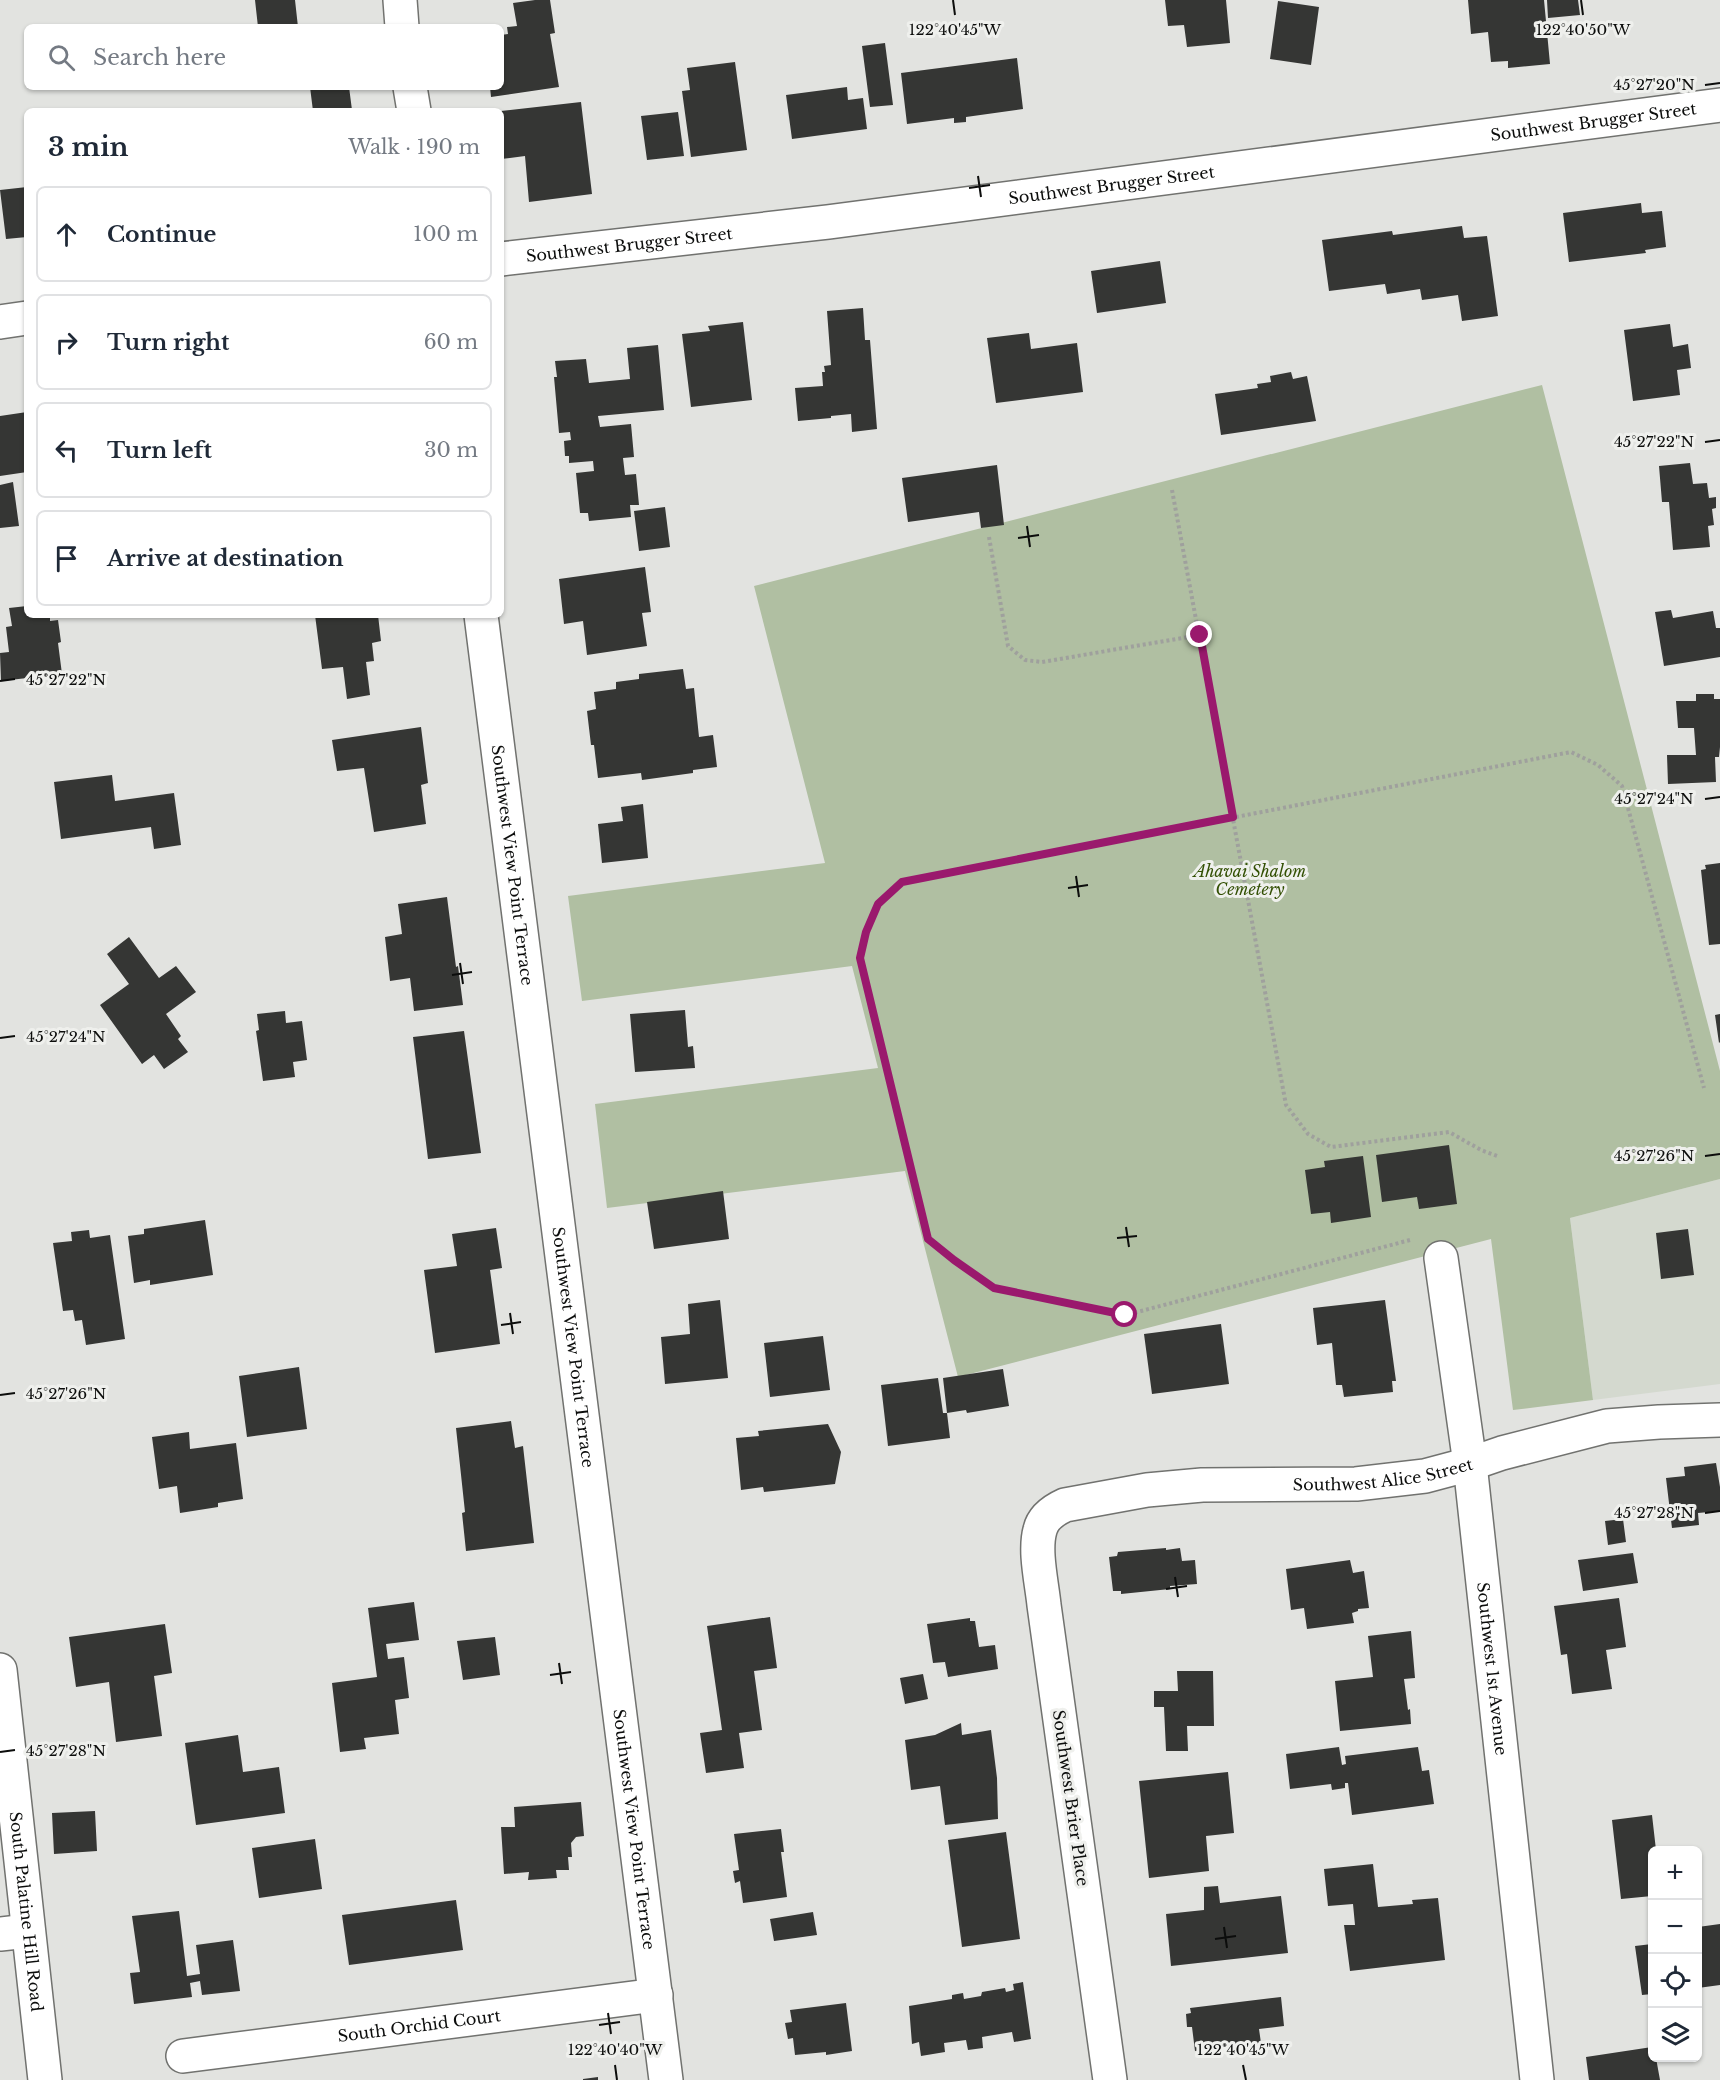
<!DOCTYPE html>
<meta charset="utf-8">
<style>
body{margin:0;font-family:"Libre Baskerville",serif;background:#f6f6f7;color:#1f2937}
.controls{position:absolute;right:18px;bottom:18px;display:grid;overflow:hidden;border-radius:9px;box-shadow:0 2px 4px #0004}
.controls button{width:54px;height:54px;display:grid;place-items:center;padding:0;border:0;border-bottom:2px solid #e0e1e3;background:#fff;color:#1f2937;font:30px sans-serif}
.stop{position:absolute;width:18px;height:18px;margin:-14px;border:4px solid #9a196d;border-radius:50%;background:#fff}
.stop.end{background:#9a196d;border-color:#fff;box-shadow:0 2px 6px #0008}
.list{margin:0;padding:0;list-style:none}
h2{display:flex;justify-content:space-between;align-items:center;height:78px;margin:0;padding:0 24px;font-size:26px}
h2 small{font-size:20px;font-weight:400;color:#747a83}
.list li{display:grid;grid-template-columns:39px 1fr auto;gap:18px;align-items:center;box-sizing:border-box;height:96px;margin:0 12px 12px;padding:0 12px;border:2px solid #e0e1e3;border-radius:9px}
.list b{display:block;font-size:22px;white-space:nowrap}
.list em{font-size:20px;font-style:normal;color:#747a83}
.icon{flex:none;width:33px;height:33px;fill:none;stroke:currentColor;stroke-width:2;stroke-linecap:round;stroke-linejoin:round}
.map{position:relative;flex:none;width:1720px;height:2080px;overflow:hidden}
.search{position:absolute;background:#fff;box-shadow:0 2px 4px #0004;left:24px;top:24px;width:480px;height:66px;display:flex;align-items:center;gap:15px;box-sizing:border-box;padding:0 21px;border-radius:9px;color:#747a83;font-size:22px}
.panel{position:absolute;background:#fff;box-shadow:0 2px 4px #0004;left:24px;top:108px;width:480px;height:510px;border-radius:9px}
.map>svg:first-child{display:block}
.built{fill:#d4d9cf}
.green{fill:#b0bfa2}
.building{fill:#353634}
.lines{fill:none;stroke-linecap:round;stroke-linejoin:round}
.minor-casing{stroke:#71726f;stroke-width:36}
.tertiary-casing{stroke:#71726f;stroke-width:36}
.path{stroke:#9fa09d;stroke-width:4;stroke-dasharray:3 3;stroke-linecap:butt}
.minor{stroke:#fff;stroke-width:33}
.tertiary{stroke:#fff;stroke-width:33}
.route{stroke:#9a196d;stroke-width:8}
.ticks{fill:none;stroke:#0c0d0c;stroke-width:2}
.labels{text-anchor:middle;dominant-baseline:central;stroke-width:6;stroke-linejoin:round;paint-order:stroke}
.street-label{font-size:16px;fill:#0c0d0c;stroke:#eff0ed}
.park-label{font-size:16px;font-style:italic;fill:#335004;stroke:#eff0ed}
.ticks-label{font-size:15px;text-anchor:middle;fill:#0c0d0c;stroke:#eff0ed;stroke-width:6;stroke-linejoin:round;paint-order:stroke}
</style>
<div class="map">
<svg width="1720" height="2080" viewBox="0 0 1720 2080">
<rect width="100%" height="100%" fill="#e2e3e0"/>
<!-- built -->
<path class="built" d="M 1720,1179 L 1720,1384 L 1593,1400 L 1570,1218 Z"/>
<!-- green -->
<path class="green" d="M 1542,385 L 1720,1071 L 1720,1179 L 1570,1218 L 1593,1400 L 1513,1410 L 1491,1239 L 958,1377 L 905,1171 L 607,1208 L 595,1104 L 878,1068 L 852,966 L 582,1001 L 568,896 L 825,863 L 754,586 Z"/>
<!-- building -->
<path class="building" d="M 255,0 L 295,0 L 298,27 L 258,27 Z
M 535,0 L 550,0 L 555,33 L 550,34 L 559,87 L 491,97 L 490,87 L 501,87 L 501,35 L 508,34 L 507,27 L 517,26 L 513,3 Z
M 1165,0 L 1226,0 L 1230,43 L 1187,47 L 1184,25 L 1168,26 Z
M 1468,0 L 1544,0 L 1550,64 L 1508,68 L 1508,61 L 1491,62 L 1488,32 L 1471,34 Z
M 1547,0 L 1578,0 L 1580,15 L 1548,18 Z
M 1278,1 L 1319,7 L 1311,65 L 1270,59 Z
M 885,43 L 893,105 L 870,107 L 862,46 Z
M 1017,58 L 1023,109 L 966,117 L 966,122 L 954,123 L 954,118 L 907,124 L 901,73 Z
M 735,62 L 747,150 L 691,157 L 682,91 L 690,90 L 687,68 Z
M 310,87 L 349,87 L 352,110 L 313,111 Z
M 847,87 L 848,100 L 863,98 L 867,129 L 792,139 L 786,95 Z
M 581,102 L 592,194 L 529,202 L 525,156 L 501,159 L 501,111 Z
M 678,112 L 684,156 L 647,160 L 641,116 Z
M 27,187 L 27,237 L 6,239 L 0,190 Z
M 1641,203 L 1642,213 L 1662,211 L 1666,247 L 1645,250 L 1646,253 L 1569,262 L 1563,213 Z
M 1462,226 L 1464,238 L 1487,236 L 1498,316 L 1462,321 L 1458,295 L 1422,300 L 1420,289 L 1387,294 L 1385,284 L 1329,291 L 1322,240 L 1392,231 L 1393,235 Z
M 1160,261 L 1166,303 L 1097,313 L 1091,271 Z
M 863,308 L 865,340 L 870,340 L 877,429 L 852,432 L 851,414 L 831,416 L 831,418 L 798,421 L 795,388 L 823,386 L 822,372 L 825,372 L 824,366 L 831,365 L 827,311 Z
M 743,322 L 752,400 L 691,407 L 682,334 L 710,331 L 708,326 Z
M 1670,324 L 1673,347 L 1688,344 L 1691,368 L 1677,370 L 1680,395 L 1633,401 L 1624,330 Z
M 1029,333 L 1031,349 L 1077,343 L 1083,392 L 996,403 L 987,338 Z
M 658,345 L 664,410 L 598,416 L 600,427 L 631,424 L 634,457 L 623,458 L 625,475 L 636,474 L 639,505 L 630,505 L 631,517 L 589,521 L 588,513 L 580,513 L 576,473 L 594,471 L 593,461 L 569,463 L 569,456 L 565,456 L 564,441 L 571,440 L 570,432 L 559,433 L 554,377 L 557,377 L 555,361 L 586,359 L 589,383 L 630,379 L 627,348 Z
M 1291,372 L 1293,379 L 1307,376 L 1316,421 L 1221,435 L 1215,394 L 1258,388 L 1257,384 L 1271,382 L 1270,376 Z
M 27,412 L 27,472 L 0,476 L 0,416 Z
M 1690,463 L 1693,484 L 1707,483 L 1709,498 L 1716,497 L 1716,508 L 1712,509 L 1714,525 L 1708,526 L 1710,547 L 1673,550 L 1669,502 L 1662,502 L 1659,466 Z
M 997,465 L 1004,525 L 981,528 L 979,512 L 908,522 L 902,478 Z
M 13,482 L 19,526 L 0,528 L 0,485 Z
M 665,507 L 670,547 L 639,551 L 634,511 Z
M 645,567 L 651,612 L 642,613 L 647,646 L 587,655 L 583,621 L 564,624 L 559,579 Z
M 27,606 L 27,615 L 50,615 L 50,621 L 58,620 L 61,642 L 58,643 L 62,674 L 1,681 L 0,653 L 9,652 L 6,627 L 12,626 L 9,608 Z
M 1671,610 L 1673,618 L 1713,611 L 1716,628 L 1720,628 L 1720,657 L 1664,666 L 1655,612 Z
M 315,615 L 378,615 L 381,641 L 372,643 L 374,661 L 366,662 L 370,695 L 347,699 L 343,667 L 322,669 Z
M 683,669 L 686,689 L 694,688 L 699,737 L 713,735 L 717,767 L 693,770 L 693,773 L 642,780 L 641,773 L 598,778 L 594,745 L 591,745 L 587,711 L 596,709 L 594,692 L 616,689 L 616,682 L 639,679 L 639,674 Z
M 1696,694 L 1714,694 L 1714,699 L 1720,699 L 1720,747 L 1719,757 L 1715,757 L 1716,782 L 1668,784 L 1667,755 L 1696,755 L 1694,728 L 1678,728 L 1676,701 L 1696,701 Z
M 421,727 L 428,783 L 421,785 L 426,824 L 374,832 L 364,768 L 337,771 L 332,740 Z
M 112,775 L 115,801 L 174,793 L 181,845 L 154,849 L 151,827 L 61,839 L 54,782 Z
M 643,804 L 648,858 L 602,863 L 598,824 L 623,821 L 621,807 Z
M 1720,863 L 1720,944 L 1709,945 L 1701,870 L 1706,869 L 1705,865 Z
M 447,897 L 456,967 L 458,966 L 463,1005 L 414,1011 L 410,978 L 390,981 L 385,937 L 402,934 L 398,904 Z
M 129,937 L 159,978 L 176,966 L 196,992 L 166,1014 L 181,1036 L 178,1039 L 188,1052 L 164,1069 L 154,1055 L 142,1064 L 100,1005 L 129,984 L 107,954 Z
M 685,1010 L 688,1047 L 693,1046 L 695,1068 L 635,1072 L 630,1014 Z
M 285,1011 L 286,1023 L 302,1021 L 307,1060 L 293,1062 L 295,1077 L 263,1081 L 256,1031 L 259,1030 L 257,1014 Z
M 1720,1014 L 1720,1042 L 1719,1043 L 1715,1015 Z
M 464,1031 L 481,1153 L 428,1159 L 413,1037 Z
M 1449,1145 L 1457,1204 L 1419,1209 L 1417,1197 L 1382,1202 L 1376,1155 Z
M 1363,1156 L 1371,1217 L 1331,1223 L 1330,1212 L 1311,1214 L 1305,1170 L 1325,1167 L 1324,1161 Z
M 723,1191 L 729,1239 L 654,1249 L 647,1202 Z
M 205,1220 L 213,1275 L 150,1285 L 150,1280 L 134,1283 L 128,1236 L 144,1234 L 144,1229 Z
M 496,1228 L 502,1268 L 490,1270 L 500,1344 L 435,1353 L 424,1270 L 457,1266 L 452,1234 Z
M 1688,1229 L 1694,1275 L 1661,1279 L 1656,1233 Z
M 89,1230 L 90,1238 L 110,1235 L 125,1339 L 86,1345 L 82,1320 L 75,1321 L 73,1310 L 63,1311 L 53,1243 L 72,1241 L 71,1232 Z
M 720,1300 L 728,1378 L 665,1384 L 661,1337 L 690,1334 L 688,1304 Z
M 1385,1300 L 1396,1381 L 1392,1381 L 1393,1392 L 1344,1397 L 1342,1385 L 1336,1385 L 1332,1343 L 1317,1345 L 1313,1308 Z
M 1221,1324 L 1229,1384 L 1152,1394 L 1144,1334 Z
M 823,1336 L 830,1390 L 770,1397 L 764,1343 Z
M 299,1367 L 307,1429 L 247,1437 L 239,1376 Z
M 1003,1369 L 1009,1406 L 967,1413 L 966,1410 L 947,1413 L 943,1378 Z
M 938,1378 L 943,1413 L 947,1413 L 950,1438 L 888,1446 L 881,1385 Z
M 511,1421 L 515,1448 L 523,1446 L 534,1543 L 466,1551 L 462,1513 L 465,1512 L 456,1428 Z
M 828,1424 L 841,1452 L 835,1484 L 764,1492 L 763,1487 L 741,1490 L 736,1438 L 759,1436 L 758,1431 Z
M 189,1432 L 190,1449 L 236,1443 L 243,1499 L 218,1503 L 218,1507 L 180,1513 L 177,1486 L 159,1489 L 152,1437 Z
M 1716,1463 L 1720,1487 L 1720,1511 L 1698,1513 L 1699,1525 L 1672,1528 L 1666,1478 L 1685,1476 L 1684,1467 Z
M 1623,1519 L 1626,1542 L 1608,1545 L 1605,1521 Z
M 1166,1548 L 1166,1550 L 1180,1548 L 1182,1561 L 1195,1560 L 1197,1584 L 1170,1586 L 1170,1589 L 1121,1594 L 1121,1591 L 1113,1591 L 1109,1557 L 1117,1556 L 1118,1552 Z
M 1633,1553 L 1638,1583 L 1583,1591 L 1578,1560 Z
M 1350,1560 L 1353,1573 L 1364,1571 L 1369,1608 L 1358,1609 L 1358,1611 L 1352,1613 L 1354,1623 L 1307,1629 L 1304,1608 L 1291,1610 L 1286,1569 Z
M 1619,1598 L 1626,1647 L 1606,1650 L 1612,1689 L 1572,1694 L 1567,1654 L 1561,1655 L 1554,1606 Z
M 414,1602 L 419,1640 L 386,1644 L 388,1659 L 404,1657 L 409,1698 L 395,1700 L 399,1734 L 364,1738 L 366,1749 L 340,1752 L 332,1683 L 377,1677 L 368,1608 Z
M 770,1617 L 777,1668 L 754,1671 L 762,1730 L 739,1733 L 744,1768 L 706,1773 L 700,1733 L 722,1730 L 707,1626 Z
M 970,1618 L 970,1621 L 975,1621 L 979,1647 L 995,1645 L 998,1669 L 948,1677 L 945,1662 L 933,1663 L 927,1624 Z
M 165,1624 L 172,1673 L 154,1676 L 162,1736 L 116,1742 L 109,1682 L 76,1687 L 69,1637 Z
M 1411,1631 L 1415,1678 L 1404,1679 L 1408,1710 L 1410,1709 L 1411,1724 L 1340,1731 L 1335,1681 L 1373,1677 L 1368,1636 Z
M 495,1637 L 500,1675 L 463,1680 L 457,1641 Z
M 1177,1671 L 1213,1671 L 1214,1726 L 1187,1726 L 1188,1751 L 1166,1751 L 1164,1707 L 1154,1707 L 1154,1691 L 1178,1691 Z
M 923,1674 L 928,1699 L 905,1704 L 900,1678 Z
M 961,1723 L 962,1735 L 991,1730 L 997,1778 L 998,1819 L 945,1825 L 940,1786 L 911,1790 L 905,1740 L 935,1735 Z
M 238,1735 L 243,1772 L 279,1767 L 285,1813 L 196,1825 L 185,1743 Z
M 1339,1747 L 1342,1765 L 1346,1764 L 1345,1756 L 1418,1747 L 1422,1771 L 1429,1770 L 1434,1804 L 1352,1815 L 1348,1783 L 1345,1783 L 1345,1788 L 1332,1790 L 1331,1784 L 1290,1789 L 1286,1754 Z
M 1228,1772 L 1234,1833 L 1206,1836 L 1209,1871 L 1149,1878 L 1139,1781 Z
M 581,1802 L 584,1836 L 576,1837 L 571,1843 L 572,1857 L 568,1857 L 569,1870 L 556,1870 L 557,1878 L 528,1880 L 529,1872 L 504,1874 L 501,1827 L 515,1827 L 514,1807 Z
M 95,1811 L 97,1851 L 54,1854 L 52,1813 Z
M 1652,1815 L 1656,1850 L 1652,1850 L 1652,1896 L 1621,1899 L 1612,1820 Z
M 781,1829 L 784,1852 L 781,1852 L 787,1897 L 743,1903 L 740,1881 L 735,1883 L 733,1871 L 739,1870 L 734,1834 Z
M 1006,1832 L 1020,1939 L 962,1947 L 948,1840 Z
M 315,1839 L 322,1889 L 259,1898 L 252,1848 Z
M 1373,1864 L 1378,1907 L 1413,1904 L 1412,1900 L 1438,1898 L 1445,1960 L 1350,1971 L 1344,1925 L 1355,1925 L 1353,1904 L 1328,1906 L 1324,1869 Z
M 1218,1886 L 1220,1903 L 1281,1896 L 1288,1953 L 1171,1966 L 1166,1914 L 1204,1910 L 1204,1887 Z
M 456,1900 L 463,1950 L 349,1965 L 342,1915 Z
M 179,1911 L 187,1976 L 200,1974 L 196,1945 L 233,1940 L 240,1991 L 202,1995 L 200,1981 L 190,1983 L 192,1997 L 134,2004 L 130,1973 L 140,1972 L 132,1916 Z
M 813,1912 L 817,1935 L 774,1941 L 770,1919 Z
M 1720,1924 L 1720,1985 L 1698,1988 L 1698,1927 Z
M 1652,1944 L 1652,1994 L 1642,1995 L 1635,1946 Z
M 1023,1982 L 1031,2039 L 1014,2042 L 1012,2032 L 982,2037 L 983,2048 L 968,2050 L 966,2040 L 944,2043 L 945,2052 L 921,2056 L 919,2042 L 912,2044 L 909,2006 L 952,1999 L 952,1995 L 963,1993 L 964,1999 L 981,1996 L 982,1992 L 1005,1988 L 1006,1992 L 1014,1990 L 1013,1984 Z
M 1281,1997 L 1284,2026 L 1259,2029 L 1261,2043 L 1195,2051 L 1192,2027 L 1187,2027 L 1186,2014 L 1191,2013 L 1190,2008 Z
M 846,2003 L 852,2051 L 826,2055 L 826,2052 L 795,2055 L 793,2038 L 788,2039 L 785,2023 L 792,2022 L 790,2010 Z
M 1652,2047 L 1652,2058 L 1656,2058 L 1660,2080 L 1589,2080 L 1586,2057 Z
M 598,2077 L 598,2080 L 583,2080 L 583,2079 Z"/>
<g class="lines">
<defs>
<g id="minor">
<path d="M 400,0 L 402,27"/>
<path d="M 410,87 L 414,111"/>
<path id="s1" d="M 501,259 L 828,222 L 1720,105"/>
<path d="M 0,322 L 27,318"/>
<path id="s2" d="M 481,615 L 666,2080"/>
<path id="s3" d="M 1441,1258 L 1470,1464 L 1537,2080"/>
<path d="M 0,1934 L 28,1931"/>
<path id="s4" d="M 183,2056 L 656,1995"/>
<path id="s5" d="M 1110,2080 L 1044,1605 C 1042,1584 1034,1551 1040,1530 C 1043,1517 1054,1510 1065,1505 L 1147,1490 L 1202,1485 L 1356,1484 L 1425,1476 L 1470,1464 L 1502,1453 L 1607,1426 L 1659,1422 L 1720,1420"/>
</g>
<g id="tertiary">
<path id="s6" d="M 0,1670 L 45,2080"/>
</g>
</defs>
<!-- minor casing -->
<use href="#minor" class="minor-casing"/>
<!-- tertiary casing -->
<use href="#tertiary" class="tertiary-casing"/>
<!-- path -->
<path class="path" d="M 1172,490 L 1286,1105 L 1308,1134 L 1331,1147 L 1449,1132 L 1481,1150 L 1497,1156
M 989,537 L 1008,646 L 1025,660 L 1042,662 L 1200,635
M 1410,1240 L 1126,1315 L 994,1288 L 954,1260 L 928,1239 L 860,958 L 866,932 L 878,904 L 901,882 L 1571,752 L 1598,765 L 1622,786 L 1704,1088"/>
<!-- minor -->
<use href="#minor" class="minor"/>
<!-- tertiary -->
<use href="#tertiary" class="tertiary"/>
</g>
<g class="lines">
<!-- route -->
<path class="route" d="M 1125,1315 L 994,1288 L 954,1260 L 928,1239 L 860,958 L 866,932 L 878,904 L 902,882 L 1233,817 L 1200,635"/>
</g>
<!-- ticks -->
<path class="ticks" d="M 953,0 L 955,15M 1581,0 L 1583,15M 1705,85 L 1720,83M 978,176 L 981,197M 969,188 L 990,185M 1705,442 L 1720,440M 1027,526 L 1030,547M 1018,538 L 1039,535M 0,681 L 15,679M 1705,799 L 1720,797M 1076,876 L 1079,897M 1068,888 L 1088,885M 460,963 L 463,984M 452,975 L 472,972M 0,1038 L 15,1036M 1705,1156 L 1720,1154M 1126,1227 L 1129,1247M 1117,1238 L 1137,1236M 510,1313 L 513,1334M 501,1325 L 521,1322M 0,1395 L 15,1393M 1705,1513 L 1720,1511M 1175,1577 L 1178,1597M 1166,1589 L 1187,1586M 559,1663 L 562,1684M 550,1675 L 571,1672M 0,1752 L 15,1750M 1224,1927 L 1227,1948M 1215,1939 L 1236,1936M 608,2013 L 611,2034M 599,2025 L 620,2022M 615,2065 L 617,2080M 1243,2065 L 1246,2080"/>
<g class="labels">
<!-- street labels -->
<g class="street-label">
<text stroke="none"><textPath href="#s1" startOffset="1101">Southwest Brugger Street</textPath></text>
<text stroke="none"><textPath href="#s1" startOffset="615">Southwest Brugger Street</textPath></text>
<text stroke="none"><textPath href="#s1" startOffset="129">Southwest Brugger Street</textPath></text>
<text stroke="none"><textPath href="#s2" startOffset="252">Southwest View Point Terrace</textPath></text>
<text stroke="none"><textPath href="#s2" startOffset="738">Southwest View Point Terrace</textPath></text>
<text stroke="none"><textPath href="#s5" startOffset="912">Southwest Alice Street</textPath></text>
<text stroke="none"><textPath href="#s3" startOffset="414">Southwest 1st Avenue</textPath></text>
<text transform="translate(1071 1798) rotate(82)">Southwest Brier Place</text>
<text stroke="none"><textPath href="#s2" startOffset="1224">Southwest View Point Terrace</textPath></text>
<text stroke="none"><textPath href="#s6" startOffset="243">South Palatine Hill Road</textPath></text>
<text stroke="none"><textPath href="#s4" startOffset="238">South Orchid Court</textPath></text>
</g>
<!-- park labels -->
<g class="park-label">
<text x="1250" y="871">Ahavai Shalom<tspan x="1250" dy="18">Cemetery</tspan></text>
</g>
</g>
<g class="ticks-label">
<text x="955" y="35">122°40'45"W</text>
<text x="1583" y="35">122°40'50"W</text>
<text x="1654" y="90">45°27'20"N</text>
<text x="1654" y="447">45°27'22"N</text>
<text x="66" y="685">45°27'22"N</text>
<text x="1654" y="804">45°27'24"N</text>
<text x="66" y="1042">45°27'24"N</text>
<text x="1654" y="1161">45°27'26"N</text>
<text x="66" y="1399">45°27'26"N</text>
<text x="1654" y="1518">45°27'28"N</text>
<text x="66" y="1756">45°27'28"N</text>
<text x="615" y="2055">122°40'40"W</text>
<text x="1243" y="2055">122°40'45"W</text>
</g>
</svg>
<div class="controls">
<button>+</button>
<button>−</button>
<button><svg class="icon" aria-label="locate" viewBox="0 0 24 24"><circle cx="12" cy="12" r="6"/><path d="M12 2v4M12 18v4M2 12h4M18 12h4"/></svg></button>
<button><svg class="icon" aria-label="layers" viewBox="0 0 24 24"><path d="M12 4l9 5-9 5-9-5zM3 14l9 5 9-5"/></svg></button>
</div>
<div class="stop" style="left:1125px;top:1315px"></div>
<div class="stop end" style="left:1200px;top:635px"></div>
<div class="search"><svg class="icon" aria-label="search" viewBox="0 0 24 24"><circle cx="10" cy="10" r="6"/><path d="M15 15l6 6"/></svg>Search here</div>
<section class="panel">
<h2>3 min<small>Walk · 190 m</small></h2>
<ul class="list">
<li><svg class="icon" aria-label="ahead" viewBox="0 0 24 24"><path d="M12 20V5M6 11l6-6 6 6"/></svg><div><b>Continue</b></div><em>100 m</em></li>
<li><svg class="icon" aria-label="right" viewBox="0 0 24 24"><path d="M7 20v-9h11M14 6l5 5-5 5"/></svg><div><b>Turn right</b></div><em>60 m</em></li>
<li><svg class="icon" aria-label="left" viewBox="0 0 24 24"><path d="M17 20v-9H6M10 6l-5 5 5 5"/></svg><div><b>Turn left</b></div><em>30 m</em></li>
<li><svg class="icon" aria-label="arrive" viewBox="0 0 24 24"><path d="M6 21V4h12l-3 4 3 4H6"/></svg><div><b>Arrive at destination</b></div></li>
</ul>
</section>
</div>
